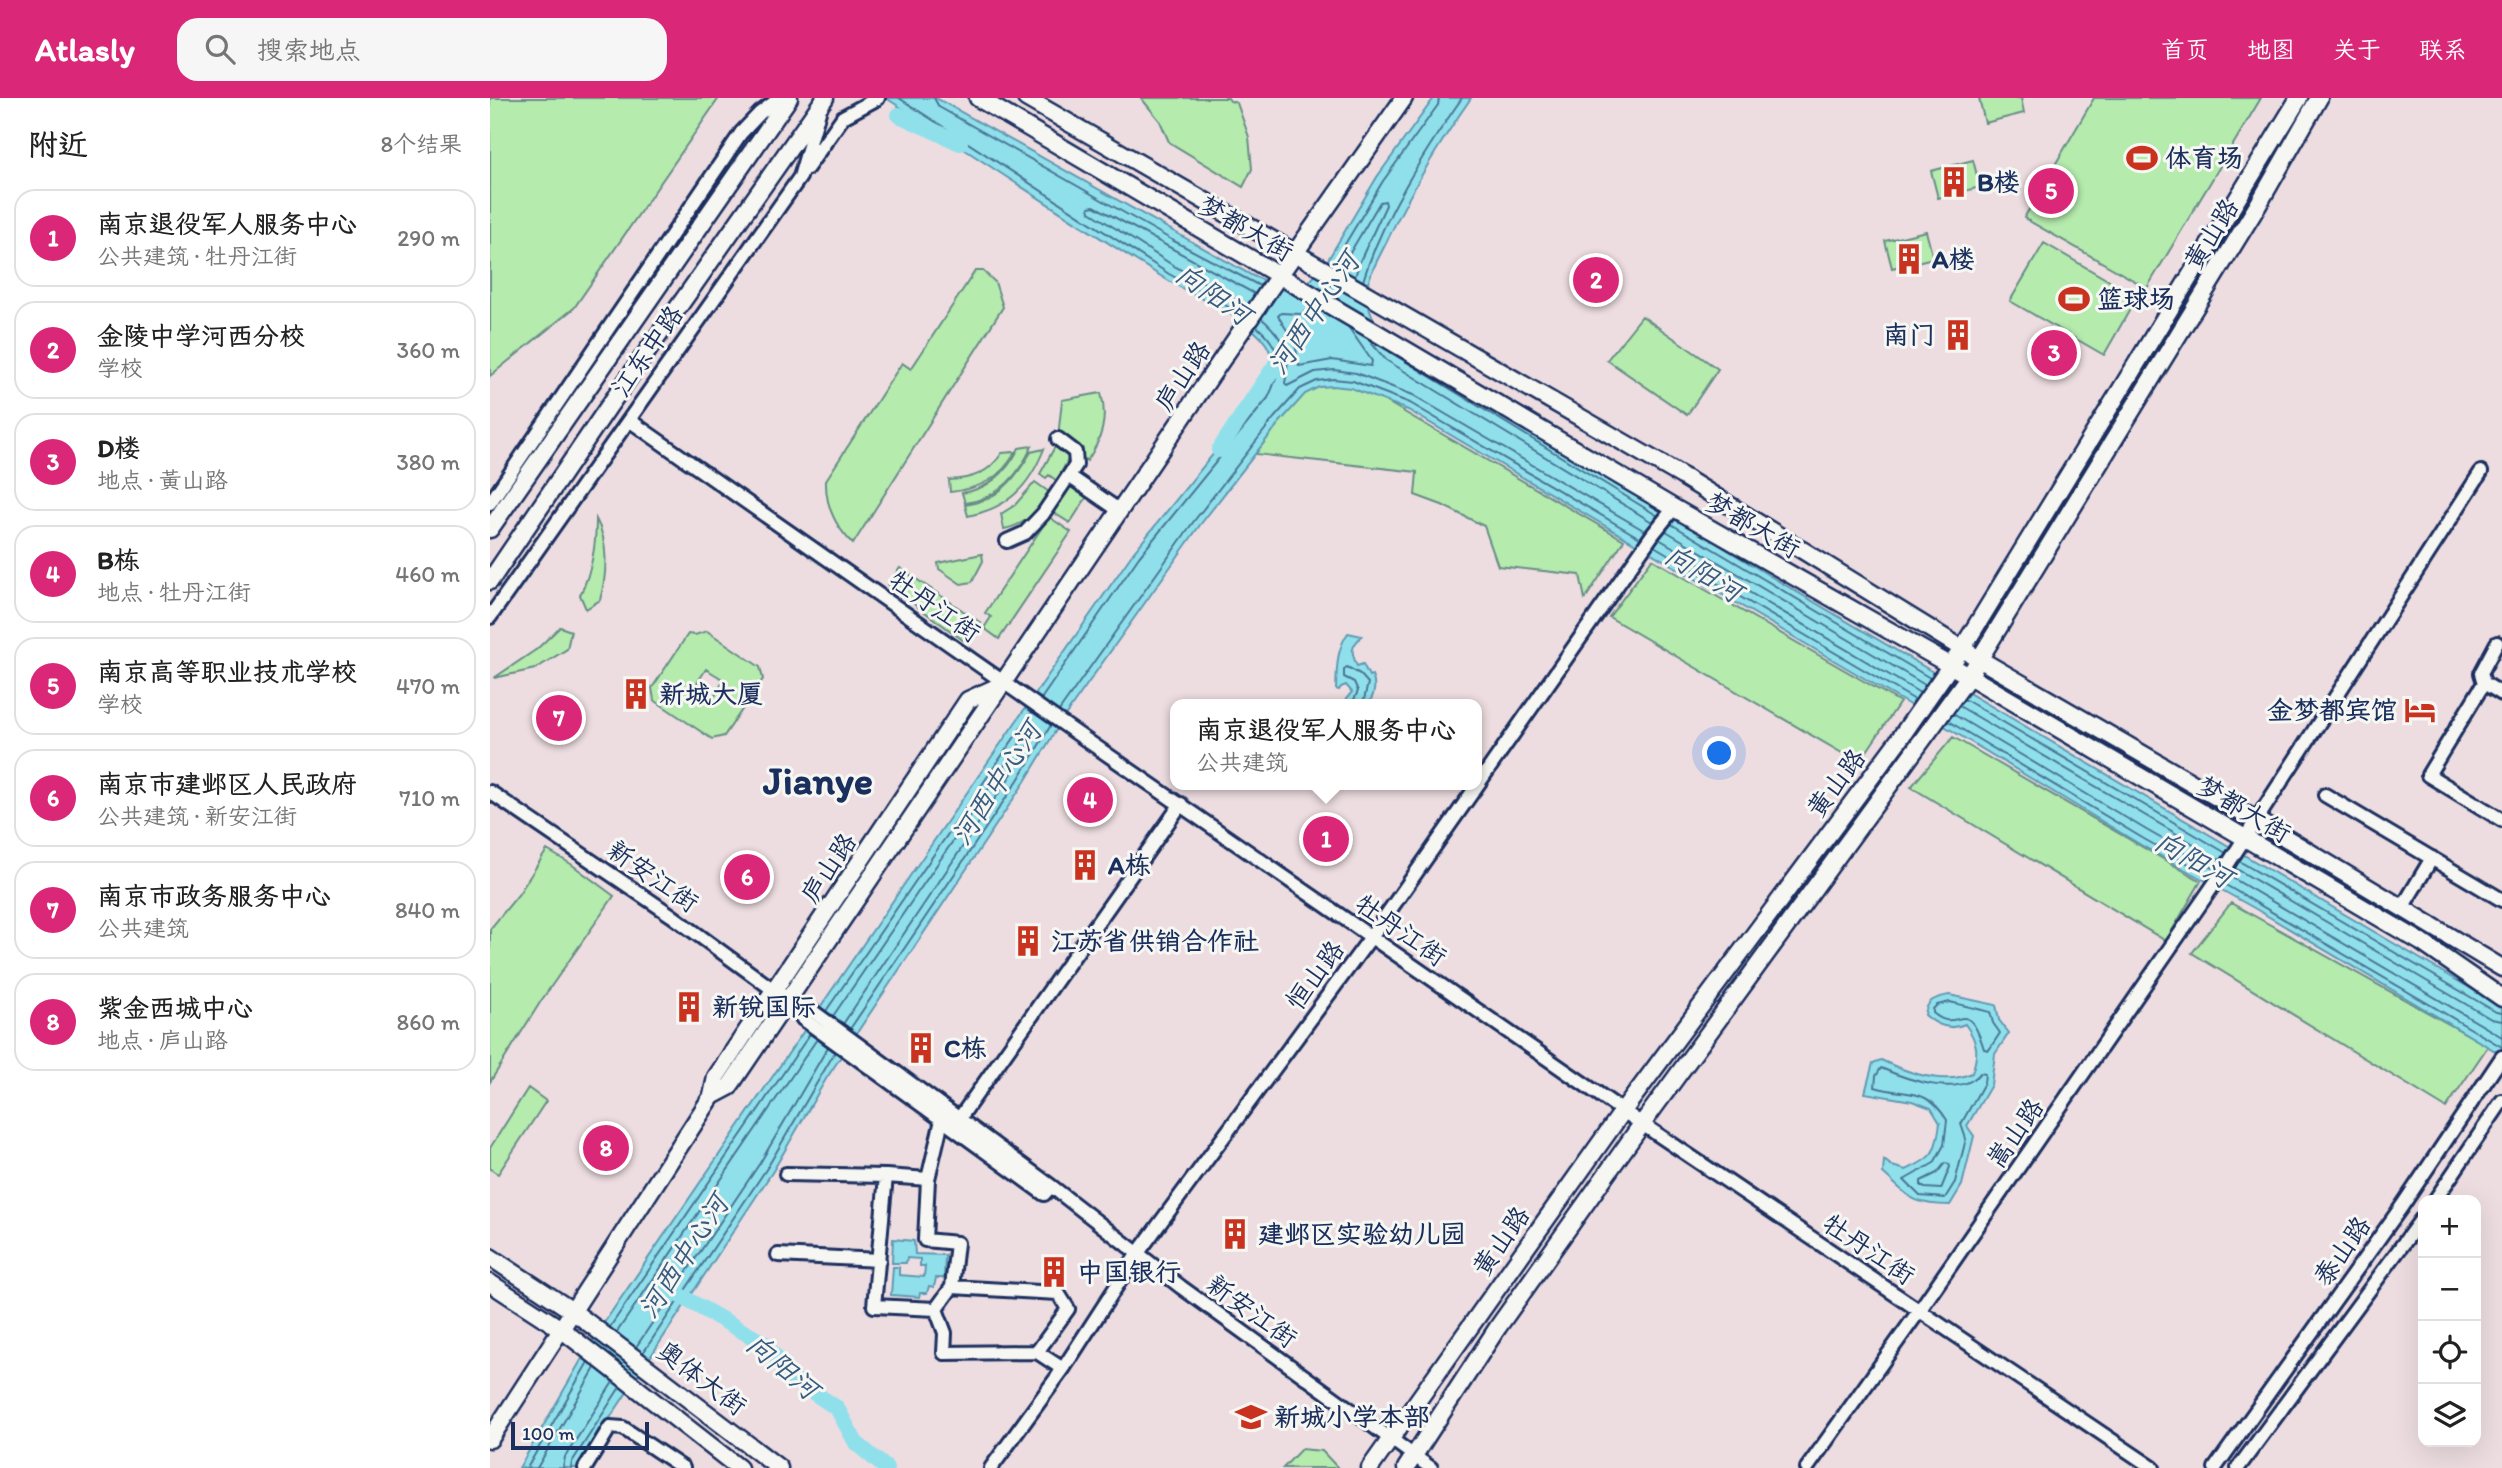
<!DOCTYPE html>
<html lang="zh">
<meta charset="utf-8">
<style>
body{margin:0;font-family:Itim,"LXGW WenKai TC",sans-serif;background:#f6f6f6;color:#222}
.controls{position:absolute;right:21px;bottom:21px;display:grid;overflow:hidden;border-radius:14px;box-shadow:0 7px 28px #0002}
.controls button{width:63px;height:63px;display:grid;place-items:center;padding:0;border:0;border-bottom:2px solid #e0e0e0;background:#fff;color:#222;font:35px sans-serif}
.scale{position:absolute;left:21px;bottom:18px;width:138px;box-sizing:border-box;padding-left:7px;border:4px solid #1b2f5e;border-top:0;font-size:19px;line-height:24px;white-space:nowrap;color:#1b2f5e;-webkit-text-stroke:5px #f6f6f2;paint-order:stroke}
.you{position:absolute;left:1230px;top:656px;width:24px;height:24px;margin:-18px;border:5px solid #fff;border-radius:50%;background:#1a73e8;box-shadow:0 0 0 10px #1a73e833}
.badge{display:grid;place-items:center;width:46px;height:46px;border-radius:50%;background:#db2777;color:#fff;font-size:23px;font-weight:700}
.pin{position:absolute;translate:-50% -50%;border:4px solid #fff;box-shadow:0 2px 7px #0006}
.popup{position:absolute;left:680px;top:601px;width:312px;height:91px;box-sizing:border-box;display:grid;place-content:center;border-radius:14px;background:#fff;filter:drop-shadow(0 2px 5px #0005);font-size:23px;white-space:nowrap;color:#767676}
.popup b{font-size:26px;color:#222}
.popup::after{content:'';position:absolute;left:50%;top:100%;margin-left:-14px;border:14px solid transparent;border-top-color:#fff}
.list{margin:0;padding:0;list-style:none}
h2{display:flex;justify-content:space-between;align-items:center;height:91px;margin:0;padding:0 28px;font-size:30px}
h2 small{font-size:23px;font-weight:400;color:#767676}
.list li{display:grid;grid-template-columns:46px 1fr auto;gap:21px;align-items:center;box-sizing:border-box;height:98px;margin:0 14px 14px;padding:0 14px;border:2px solid #e0e0e0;border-radius:21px}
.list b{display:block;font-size:26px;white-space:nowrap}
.list p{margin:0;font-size:23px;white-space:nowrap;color:#767676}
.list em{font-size:23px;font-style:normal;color:#767676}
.icon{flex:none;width:38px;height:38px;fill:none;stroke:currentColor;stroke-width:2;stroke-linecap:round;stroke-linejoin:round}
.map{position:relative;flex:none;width:2012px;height:1370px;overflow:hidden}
header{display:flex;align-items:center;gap:42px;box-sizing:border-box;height:98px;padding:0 35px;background:#db2777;color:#fff}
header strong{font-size:33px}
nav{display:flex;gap:38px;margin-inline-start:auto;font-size:24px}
.search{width:490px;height:63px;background:#f6f6f6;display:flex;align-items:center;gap:18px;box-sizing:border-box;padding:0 24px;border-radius:21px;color:#767676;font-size:26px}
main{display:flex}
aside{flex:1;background:#fff}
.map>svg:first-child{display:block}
.green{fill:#b5ebad;stroke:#688d86;stroke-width:2;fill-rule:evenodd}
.water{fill:#90e0eb;stroke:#6199b3;stroke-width:2}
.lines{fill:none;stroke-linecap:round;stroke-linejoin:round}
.shore{stroke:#4a7696;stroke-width:2}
.river{stroke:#90e0eb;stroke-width:16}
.minor-casing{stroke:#1b2f5e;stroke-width:18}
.major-casing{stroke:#1b2f5e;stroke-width:21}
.minor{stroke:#f6f6f2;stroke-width:12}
.major{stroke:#f6f6f2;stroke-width:16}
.labels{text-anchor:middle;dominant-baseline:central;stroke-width:6;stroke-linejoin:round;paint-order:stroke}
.poi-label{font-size:26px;font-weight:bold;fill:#1b2f5e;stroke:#f6f6f2;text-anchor:start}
.street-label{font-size:26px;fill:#1b2f5e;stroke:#f6f6f2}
.water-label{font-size:28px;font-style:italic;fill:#385b81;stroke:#f6f6f2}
.town-label{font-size:40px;font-weight:bold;fill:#1b2f5e;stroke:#f6f6f2}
</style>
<header>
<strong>Atlasly</strong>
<div class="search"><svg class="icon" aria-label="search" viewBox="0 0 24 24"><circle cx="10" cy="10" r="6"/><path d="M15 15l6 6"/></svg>搜索地点</div>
<nav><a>首页</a><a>地图</a><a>关于</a><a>联系</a></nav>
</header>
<main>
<aside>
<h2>附近<small>8个结果</small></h2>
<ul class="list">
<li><span class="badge">1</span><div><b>南京退役军人服务中心</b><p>公共建筑 · 牡丹江街</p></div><em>290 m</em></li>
<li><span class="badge">2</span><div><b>金陵中学河西分校</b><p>学校</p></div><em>360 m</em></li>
<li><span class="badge">3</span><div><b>D楼</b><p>地点 · 黄山路</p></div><em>380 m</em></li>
<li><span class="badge">4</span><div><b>B栋</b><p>地点 · 牡丹江街</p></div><em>460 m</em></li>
<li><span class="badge">5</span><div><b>南京高等职业技术学校</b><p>学校</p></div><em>470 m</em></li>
<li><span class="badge">6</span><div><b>南京市建邺区人民政府</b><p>公共建筑 · 新安江街</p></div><em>710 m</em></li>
<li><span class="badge">7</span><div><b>南京市政务服务中心</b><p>公共建筑</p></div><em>840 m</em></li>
<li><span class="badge">8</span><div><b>紫金西城中心</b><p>地点 · 庐山路</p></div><em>860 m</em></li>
</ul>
</aside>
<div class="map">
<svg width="2012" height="1370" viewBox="0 0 2012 1370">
<rect width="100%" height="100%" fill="#eddde1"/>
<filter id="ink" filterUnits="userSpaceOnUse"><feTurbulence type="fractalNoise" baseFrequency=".0143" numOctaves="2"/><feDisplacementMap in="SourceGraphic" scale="14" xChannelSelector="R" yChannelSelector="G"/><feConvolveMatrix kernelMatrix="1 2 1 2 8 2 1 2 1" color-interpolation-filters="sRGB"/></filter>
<g filter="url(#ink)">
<!-- green -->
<path class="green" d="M 0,0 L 229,0 L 84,210 L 0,278 Z
M 651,0 L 738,0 L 740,3 L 747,5 L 759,39 L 762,71 L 753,89 L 679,44 L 670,23 Z
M 1489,0 L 1531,0 L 1534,15 L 1495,25 Z
M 1604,0 L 1771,0 L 1657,190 L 1534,120 Z
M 1483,62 L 1490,89 L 1448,100 L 1441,73 Z
M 1436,133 L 1443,160 L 1402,170 L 1395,143 Z
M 1554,145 L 1647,199 L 1614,257 L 1520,203 Z
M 485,173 L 493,173 L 505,184 L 513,209 L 363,446 C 345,428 335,408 336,382 L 412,265 L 421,271 Z
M 1152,218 L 1228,271 L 1197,317 L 1117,262 Z
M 837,269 L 1134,442 L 1095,501 L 1090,477 L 1008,468 L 994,428 L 952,407 L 925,397 L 927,374 L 766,356 L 808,276 Z
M 611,295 C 618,321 612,341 597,363 L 568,339 L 572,302 Z
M 567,345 L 580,358 L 567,383 L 559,377 L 556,380 L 550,376 Z
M 542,348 C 529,377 508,401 475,405 L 472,395 C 499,391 517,374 529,350 Z
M 554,351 C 539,389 518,410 478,418 L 475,407 C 508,403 525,381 541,354 Z
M 525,354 C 512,381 488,391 460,394 L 459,382 C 482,381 499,375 512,355 Z
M 545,384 L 559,394 C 550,412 535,427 514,431 L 511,416 L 525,407 Z
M 579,385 L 598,397 L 580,425 L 561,413 Z
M 559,419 L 581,434 L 509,541 L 494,530 L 501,519 L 495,515 Z
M 106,421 C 119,444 117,477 110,502 L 96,511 L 90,497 C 102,473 106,447 106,421 Z
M 492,456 L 493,463 L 482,484 L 471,486 L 449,471 L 448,465 Z
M 1162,461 L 1410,604 L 1369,665 L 1119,519 Z
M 410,470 L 491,525 L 481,540 L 478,539 L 473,542 L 398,487 Z
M 70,529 L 81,533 L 77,551 L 45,571 L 4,580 L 47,551 Z
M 217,533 L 270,569 L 273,581 L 234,638 L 222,641 L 164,602 L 162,590 L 198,536 L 205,537 ZM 216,571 L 234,582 L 223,601 L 204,590 Z
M 1463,639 L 1711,783 L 1676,843 L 1421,689 Z
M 57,752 L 81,766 L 124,798 L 51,903 L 0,984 L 0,831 L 28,797 Z
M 1741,805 L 1998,948 L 1956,1010 L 1702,855 Z
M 38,990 L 56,1003 L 8,1076 L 0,1071 L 0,1050 Z
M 811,1351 L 832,1353 L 848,1370 L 793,1370 Z"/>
<!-- water -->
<path class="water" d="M 396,0 L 446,0 L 763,178 L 792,189 L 806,190 L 822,181 L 836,165 L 887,79 L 944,0 L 981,0 C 949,46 921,92 897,143 C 890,158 879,175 877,192 C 875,213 890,235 904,248 L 1280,478 L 2012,909 L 2012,957 L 1764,810 L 1651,747 L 1418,606 L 918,312 L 861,290 L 843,288 L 829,289 L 815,296 L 790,324 L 710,427 L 574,619 L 534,685 L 336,981 L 283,1073 L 87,1370 L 29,1370 L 105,1238 L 500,661 L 643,455 L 772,296 C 780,280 787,263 776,246 C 759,220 701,197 674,180 C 580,122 488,60 396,0 Z
M 858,535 L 872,538 C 860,549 861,554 867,568 L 873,566 L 879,578 L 882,577 C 886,587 885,597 878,606 L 852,606 L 862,594 L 856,587 L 851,589 L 849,592 L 846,591 C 847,571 846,552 858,535 Z
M 1459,897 L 1506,907 L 1509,922 L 1519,935 L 1505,956 L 1501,987 L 1477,1028 L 1484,1038 L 1472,1087 L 1460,1107 C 1421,1107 1420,1099 1393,1075 L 1394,1062 L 1402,1068 L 1416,1072 C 1443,1060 1446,1055 1450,1025 L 1441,1010 L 1422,1003 L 1375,995 L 1383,965 L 1391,962 C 1418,975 1454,988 1482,975 C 1489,954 1488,944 1475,926 C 1460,933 1446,927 1435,917 C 1437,901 1445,900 1459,897 Z
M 403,1141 L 424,1143 L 425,1156 L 455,1157 L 454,1180 L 446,1180 L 444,1189 L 439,1188 L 437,1195 L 430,1195 L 429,1199 L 401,1197 L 403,1169 L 409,1169 L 409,1177 L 434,1179 L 435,1168 L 430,1168 L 430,1161 L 417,1160 L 416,1165 L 402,1165 Z"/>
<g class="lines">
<!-- shore -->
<path class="shore" d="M 409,0 L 679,176 L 751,216
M 444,0 L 449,9 L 682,142 L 770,188
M 843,166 L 893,83 L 948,7 L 949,0
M 851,170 L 890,104 L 895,103 L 896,107 L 870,163 L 865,179
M 873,183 C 892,120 935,53 972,0
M 756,208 L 684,168 L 600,114 L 599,109 L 604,108 L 765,196
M 825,209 L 811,216 L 791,215 L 788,218 L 805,245 L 809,268 L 842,262 L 881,268 L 882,263 L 859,230
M 771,220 C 793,238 802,257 795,285 L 797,288 L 825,274 L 844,272 L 866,275 L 923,297 L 1155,433
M 878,241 L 896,262 L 1162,424
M 900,254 L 1168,418
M 1181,426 L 1440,580
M 1176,433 L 1435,587
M 1169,441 L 1430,595
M 1164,448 L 1425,602
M 551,601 L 649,459 L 778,300 C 793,269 794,251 766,228
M 1474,601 L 1736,755
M 862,606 L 868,593 L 864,584 L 854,579 L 854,571 L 857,569 L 870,576 L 878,585 L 873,606
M 1469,608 L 1731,762
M 569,613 L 704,423 L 784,320 L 810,291 L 827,283 L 843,281 L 863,283 L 920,305 L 1150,440
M 1463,616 L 1658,733 L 1725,771
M 1458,623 L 1654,741 L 1720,778
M 1749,763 L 2006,914 L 2012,915
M 1745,770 L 2001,921 L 2012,923
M 1739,778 L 2012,939
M 1734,786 L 2012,949
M 1460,904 L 1500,914 L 1503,925 L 1510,935 L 1499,952 L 1494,951 C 1476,894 1469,938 1443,915 L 1443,911 L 1447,907 Z
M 336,913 L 542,614
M 343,918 L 513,670 L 535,638 L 540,638 L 541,642 L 521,677 L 353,926
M 360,931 L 528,682 L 561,627
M 1391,970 C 1416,981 1470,1001 1490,975 L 1495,976 L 1494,985 L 1471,1026 L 1476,1041 L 1465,1084 L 1455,1100 L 1430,1098 L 1414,1082 L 1444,1065 L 1454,1047 L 1457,1022 C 1436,988 1418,999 1385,989 L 1386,978 Z
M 1455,1065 L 1459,1066 L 1460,1069 L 1451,1091 L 1435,1090 L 1431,1088 L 1431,1083 L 1447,1075 Z
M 120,1229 L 320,936
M 127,1234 L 327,941
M 146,1249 L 270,1065 L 338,949
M 153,1255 L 277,1070 L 345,954
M 37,1370 L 98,1264
M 47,1370 L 105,1270
M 73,1370 L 75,1359 L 123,1284
M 81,1370 L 82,1364 L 130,1289"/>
<!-- river -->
<path class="river" d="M 409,17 L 470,45
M 729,352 L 792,257
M 180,1192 L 275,1246 L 303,1281 L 347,1310 L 366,1345 L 396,1370"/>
<defs>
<path id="minor" d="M 317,70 L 353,19 L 388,0
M 139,322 L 592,639 L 1133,1013 L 1663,1370
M 579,378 L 630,413
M 0,405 L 251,35 L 270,15 L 290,0
M 517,443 L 535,435 L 553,416 L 586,367 L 585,354 L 568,341
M 0,519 L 310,79 L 329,14
M 1994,585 L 1991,575 L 2007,545
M 2012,596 L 1994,585 L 1938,677 L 2012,722
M 0,694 L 181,817 L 285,893 L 321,912 L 561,1088 L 691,1189 L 941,1370
M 1835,697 L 2012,802
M 1912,810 L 1942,760
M 301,904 L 313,921 L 554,1096 L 561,1088
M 469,1021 L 691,706
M 452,1022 L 438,1081 L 396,1078 L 384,1208 L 446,1211 L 455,1235 L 454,1255 L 547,1254 L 573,1271
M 296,1076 L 396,1078
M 438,1081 L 435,1142 L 467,1145 L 462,1189 L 568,1195 L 578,1211 L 547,1254
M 1945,1102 L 2012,1003
M 288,1157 L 389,1162
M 446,1211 L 462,1189
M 95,1370 L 120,1329 L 133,1330 L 193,1370
M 501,1370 L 573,1271 L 648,1155 L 881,839 L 1163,436 L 1184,410
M 1317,1370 L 1429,1213 L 1736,769 L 1991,374
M 1725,1370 L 1912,1108 L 2012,959
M 1748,1370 L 1933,1119"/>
<path id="major" d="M 488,0 L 1184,410 L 1479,578 L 1755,740 L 1931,844 L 2012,900
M 536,0 L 1192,378 L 1489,561 L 1766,722 L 2012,870
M 0,431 L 299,0
M 0,483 L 119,308 L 335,0
M 222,998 L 239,989 L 779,192 L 914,0
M 0,1159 L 84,1214 L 289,1370
M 0,1185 L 71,1231 L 249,1370
M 0,1341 L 222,998 L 226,979 L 478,602 L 511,587
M 880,1370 L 1133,1013 L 1408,643 L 1472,551 L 1809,0
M 916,1370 L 1008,1229 L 1152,1026 L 1479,578 L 1768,107 L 1829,0"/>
</defs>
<!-- minor casing -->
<use href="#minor" class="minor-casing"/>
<!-- major casing -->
<use href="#major" class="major-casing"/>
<!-- minor -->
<use href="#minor" class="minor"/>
<!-- major -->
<use href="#major" class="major"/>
</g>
</g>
<!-- icons -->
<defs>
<symbol id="stadium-bare" viewBox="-9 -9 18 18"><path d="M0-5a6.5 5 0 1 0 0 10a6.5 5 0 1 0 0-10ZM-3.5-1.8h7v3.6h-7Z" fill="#c8321e" stroke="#f6f6f2" stroke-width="2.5" paint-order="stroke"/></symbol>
<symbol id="building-bare" viewBox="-9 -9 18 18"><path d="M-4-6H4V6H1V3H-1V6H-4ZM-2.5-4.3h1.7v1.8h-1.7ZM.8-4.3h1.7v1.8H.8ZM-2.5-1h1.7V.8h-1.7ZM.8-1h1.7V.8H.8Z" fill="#c8321e" stroke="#f6f6f2" stroke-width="2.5" paint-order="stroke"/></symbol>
<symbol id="hotel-bare" viewBox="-9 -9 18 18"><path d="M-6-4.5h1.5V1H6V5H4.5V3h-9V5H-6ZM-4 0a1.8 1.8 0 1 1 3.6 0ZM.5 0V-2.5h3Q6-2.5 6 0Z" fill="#c8321e" stroke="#f6f6f2" stroke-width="2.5" paint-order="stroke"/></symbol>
<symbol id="school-bare" viewBox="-9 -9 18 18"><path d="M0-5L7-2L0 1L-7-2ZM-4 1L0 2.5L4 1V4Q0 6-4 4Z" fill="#c8321e" stroke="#f6f6f2" stroke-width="2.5" paint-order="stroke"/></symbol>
</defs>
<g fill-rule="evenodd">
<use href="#stadium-bare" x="1630" y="38" width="44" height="44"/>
<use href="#building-bare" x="1442" y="62" width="44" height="44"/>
<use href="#building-bare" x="1397" y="139" width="44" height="44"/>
<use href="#stadium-bare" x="1562" y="179" width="44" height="44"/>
<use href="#building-bare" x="1446" y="215" width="44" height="44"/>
<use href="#building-bare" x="124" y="574" width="44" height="44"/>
<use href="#hotel-bare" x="1908" y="590" width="44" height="44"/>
<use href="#building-bare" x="573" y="745" width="44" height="44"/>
<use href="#building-bare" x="516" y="821" width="44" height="44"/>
<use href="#building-bare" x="177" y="887" width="44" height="44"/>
<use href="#building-bare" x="409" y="928" width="44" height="44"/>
<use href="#building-bare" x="723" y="1114" width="44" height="44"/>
<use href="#building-bare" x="542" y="1152" width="44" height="44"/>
<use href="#school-bare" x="739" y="1297" width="44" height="44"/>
</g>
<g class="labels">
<!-- poi labels -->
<g class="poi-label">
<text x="1675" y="60">体育场</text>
<text x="1487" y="84">B楼</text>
<text x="1442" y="161">A楼</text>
<text x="1607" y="201">篮球场</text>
<text x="1445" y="237" text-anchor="end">南门</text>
<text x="169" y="596">新城大厦</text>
<text x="1907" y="612" text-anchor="end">金梦都宾馆</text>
<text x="618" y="767">A栋</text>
<text x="561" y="843">江苏省供销合作社</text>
<text x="222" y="909">新锐国际</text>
<text x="454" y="950">C栋</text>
<text x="768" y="1136">建邺区实验幼儿园</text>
<text x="587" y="1174">中国银行</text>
<text x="784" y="1319">新城小学本部</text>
</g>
<!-- street labels -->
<g class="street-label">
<text transform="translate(756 130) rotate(30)">梦都大街</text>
<text transform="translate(1721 136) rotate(-58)">黄山路</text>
<text transform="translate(157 253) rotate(-55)">江东中路</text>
<text transform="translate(692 278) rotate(-56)">庐山路</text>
<text transform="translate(1263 427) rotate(30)">梦都大街</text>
<text transform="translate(445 508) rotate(35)">牡丹江街</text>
<text transform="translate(1346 685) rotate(-53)">黄山路</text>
<text transform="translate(1754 711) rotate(31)">梦都大街</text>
<text transform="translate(338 770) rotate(-56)">庐山路</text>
<text transform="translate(163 778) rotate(35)">新安江街</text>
<text transform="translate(911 832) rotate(35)">牡丹江街</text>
<text transform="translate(825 877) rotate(-54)">恒山路</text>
<text transform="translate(1525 1035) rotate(-55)">嵩山路</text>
<text transform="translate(1011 1143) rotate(-55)">黄山路</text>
<text transform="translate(1379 1151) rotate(34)">牡丹江街</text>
<text transform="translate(1852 1153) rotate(-55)">泰山路</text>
<text transform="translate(762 1213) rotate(36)">新安江街</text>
<text transform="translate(212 1280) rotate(37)">奥体大街</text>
</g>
<!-- water labels -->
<g class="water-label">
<text transform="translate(724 196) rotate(35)">向阳河</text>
<text transform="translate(823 215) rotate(-56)">河西中心河</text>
<text transform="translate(1214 475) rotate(31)">向阳河</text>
<text transform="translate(506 685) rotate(-57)">河西中心河</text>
<text transform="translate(1704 761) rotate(30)">向阳河</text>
<text transform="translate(193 1158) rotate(-57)">河西中心河</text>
<text transform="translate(293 1268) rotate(40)">向阳河</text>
</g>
<!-- town labels -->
<g class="town-label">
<text x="328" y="682">Jianye</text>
</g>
</g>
</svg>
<div class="controls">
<button>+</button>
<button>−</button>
<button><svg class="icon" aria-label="locate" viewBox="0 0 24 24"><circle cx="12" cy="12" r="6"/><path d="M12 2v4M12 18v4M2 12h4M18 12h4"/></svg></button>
<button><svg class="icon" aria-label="layers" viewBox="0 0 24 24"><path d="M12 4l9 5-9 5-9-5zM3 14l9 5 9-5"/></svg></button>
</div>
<div class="scale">100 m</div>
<div class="you"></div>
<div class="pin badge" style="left:836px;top:741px">1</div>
<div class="popup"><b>南京退役军人服务中心</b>公共建筑</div>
<div class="pin badge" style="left:1106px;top:182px">2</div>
<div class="pin badge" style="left:1564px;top:255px">3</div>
<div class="pin badge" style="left:600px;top:702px">4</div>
<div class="pin badge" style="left:1561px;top:93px">5</div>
<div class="pin badge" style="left:257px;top:779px">6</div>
<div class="pin badge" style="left:69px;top:620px">7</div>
<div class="pin badge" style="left:116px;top:1050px">8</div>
</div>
</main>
